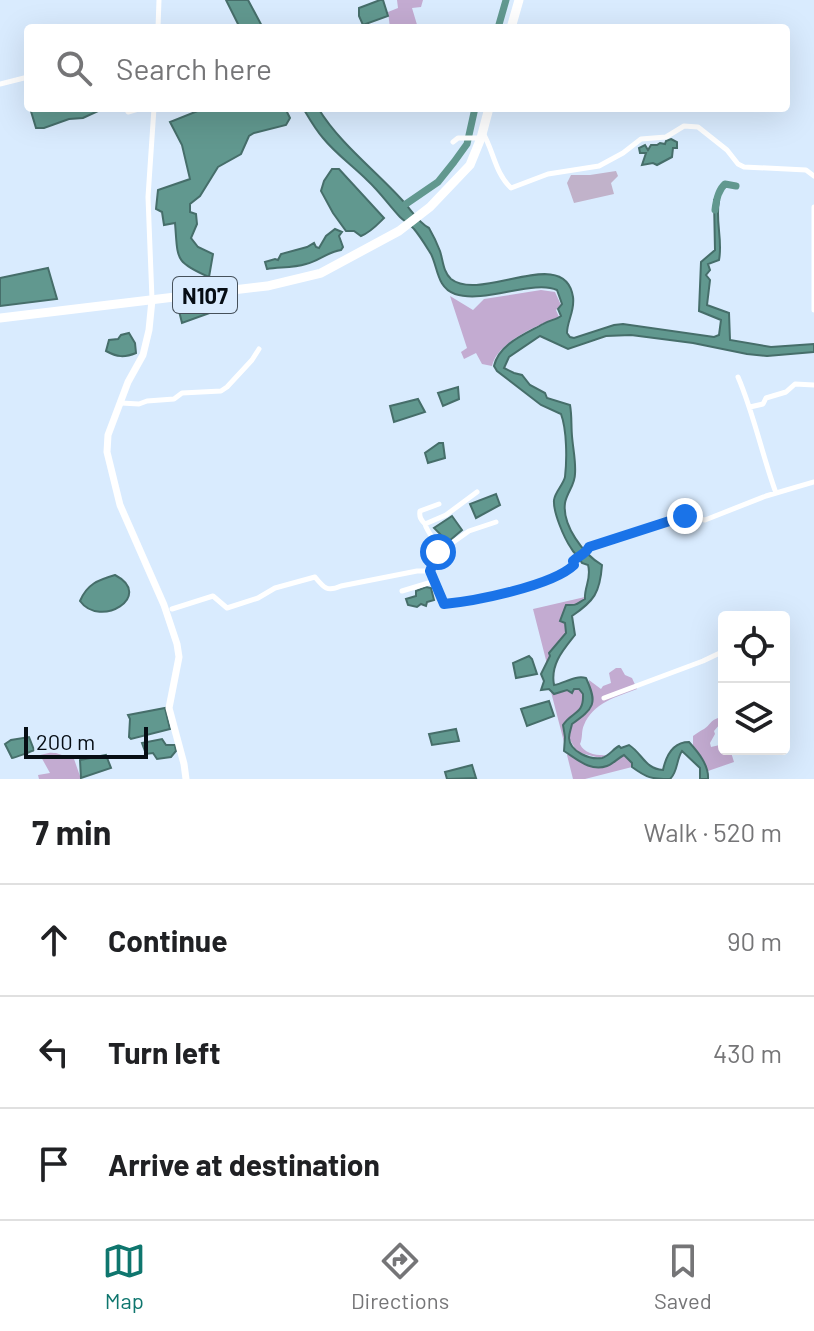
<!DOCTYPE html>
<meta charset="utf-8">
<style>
body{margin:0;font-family:Barlow,sans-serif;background:#f2f2f2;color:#202124}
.controls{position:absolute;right:24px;bottom:24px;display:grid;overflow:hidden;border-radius:8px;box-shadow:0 8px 32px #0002}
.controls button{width:72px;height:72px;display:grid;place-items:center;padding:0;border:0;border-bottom:2px solid #e0e0e0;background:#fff;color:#202124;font:40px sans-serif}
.scale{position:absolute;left:24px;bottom:20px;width:124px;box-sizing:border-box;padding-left:8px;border:4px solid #060d14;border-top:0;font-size:22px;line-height:28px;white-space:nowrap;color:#060d14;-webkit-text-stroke:6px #d9ebfe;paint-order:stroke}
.stop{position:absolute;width:24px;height:24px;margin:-18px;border:6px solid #1a73e8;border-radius:50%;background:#fff}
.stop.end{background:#1a73e8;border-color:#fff;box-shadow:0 2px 8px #0008}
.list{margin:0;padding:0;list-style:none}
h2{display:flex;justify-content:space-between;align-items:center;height:104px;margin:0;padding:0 32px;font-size:34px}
h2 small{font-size:26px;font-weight:400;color:#757577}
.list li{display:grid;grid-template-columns:52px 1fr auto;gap:24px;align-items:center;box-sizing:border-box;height:112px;padding:0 32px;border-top:2px solid #e0e0e0}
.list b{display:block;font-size:30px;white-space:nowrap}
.list em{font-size:26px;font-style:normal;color:#757577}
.icon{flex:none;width:44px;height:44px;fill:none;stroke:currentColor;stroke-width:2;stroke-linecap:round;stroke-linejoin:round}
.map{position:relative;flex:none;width:814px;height:779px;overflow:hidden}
.search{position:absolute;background:#fff;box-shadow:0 8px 32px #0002;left:24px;right:24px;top:24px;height:88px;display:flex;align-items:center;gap:20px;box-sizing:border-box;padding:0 28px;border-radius:8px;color:#757577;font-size:30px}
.sheet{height:440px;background:#fff}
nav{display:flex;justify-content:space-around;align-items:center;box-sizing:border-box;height:112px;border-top:2px solid #e0e0e0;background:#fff;font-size:22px;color:#757577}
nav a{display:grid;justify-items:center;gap:4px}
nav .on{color:#0f766e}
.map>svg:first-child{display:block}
.green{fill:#c1b2ca}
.forest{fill:#c3abd1}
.water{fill:#61988f;stroke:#466e6a;stroke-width:2}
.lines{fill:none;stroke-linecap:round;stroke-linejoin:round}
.river{stroke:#61988f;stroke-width:7}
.minor{stroke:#fff;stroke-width:5}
.secondary{stroke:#fff;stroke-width:7}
.trunk{stroke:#fff;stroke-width:9}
.route{stroke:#1a73e8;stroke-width:10}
.labels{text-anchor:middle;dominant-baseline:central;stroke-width:8;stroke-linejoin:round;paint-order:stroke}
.shield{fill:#d9ebfe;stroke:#45505a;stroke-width:2}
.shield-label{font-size:22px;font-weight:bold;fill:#060d14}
</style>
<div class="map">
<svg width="814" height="779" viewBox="0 0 814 779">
<rect width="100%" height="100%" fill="#d9ebfe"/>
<!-- green -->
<path class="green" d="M 616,171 L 618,176 L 611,183 L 614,194 L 574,203 L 567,183 L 571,175 L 590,175 Z"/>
<!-- forest -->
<path class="forest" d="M 397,0 L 423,0 L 421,7 L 412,8 L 418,28 L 390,28 L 388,12 L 398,8 Z
M 541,290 L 555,292 L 561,305 L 556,310 L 559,317 C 538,325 497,342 492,366 L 482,364 L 476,353 L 464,359 L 461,352 L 467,348 L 450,296 L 473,310 L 484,299 Z
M 585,597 L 585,599 C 580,604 577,607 570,605 L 565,623 L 565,636 L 560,639 L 547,664 L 533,609 Z
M 616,668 L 621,668 L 625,675 L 632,678 L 637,689 C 616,697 593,703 584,725 C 581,731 583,738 580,744 C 584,754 598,756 608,755 L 600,758 L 577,752 L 569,738 L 572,724 C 600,704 590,711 589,680 L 601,689 L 603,686 L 611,683 L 609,673 Z
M 574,689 L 579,689 L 584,694 C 584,710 573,719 563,730 L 565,737 L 564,742 L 551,692 L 554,694 Z
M 718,718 L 720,724 L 714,731 L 715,734 L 710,743 L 711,747 L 724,744 L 724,749 L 730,749 L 734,762 L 708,771 L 693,745 L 693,736 C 697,733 700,731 704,729 C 710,725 711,720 718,718 Z
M 53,752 L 74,759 L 81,779 L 39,779 L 38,775 L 50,773 L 40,755 Z
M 569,753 C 589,770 602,771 624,755 L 632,763 L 632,767 L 585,779 L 573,779 L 567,755 Z"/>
<!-- water -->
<path class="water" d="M 226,0 L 248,0 L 263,28 L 240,28 Z
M 380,0 L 383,0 L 388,16 L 363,25 L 359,16 L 359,8 Z
M 30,108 L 117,108 L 98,111 L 83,118 L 69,119 L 44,128 L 36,128 Z
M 205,108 L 285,108 L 290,118 L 286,125 L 254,133 L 249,136 L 241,154 L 218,167 L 200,196 L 190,204 L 190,212 L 196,214 L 197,224 L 191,238 L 198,247 L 213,254 L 209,277 C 174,262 178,259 175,223 L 164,225 L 162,212 L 156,209 L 158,190 L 190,179 L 182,145 L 170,122 Z
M 303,108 L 318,108 C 340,144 375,170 403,201 C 412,211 418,222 429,228 C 433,235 437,243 440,251 C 443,260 443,272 451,279 C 481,303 565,244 573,297 C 575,311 567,321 567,333 L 570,337 L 574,338 L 614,325 L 623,324 L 714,337 L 719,335 L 721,320 L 699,311 L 701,262 L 715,250 L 714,200 L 719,201 C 715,221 723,240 719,260 L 708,264 L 710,270 L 706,275 L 710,280 L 707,305 L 729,313 L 730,340 L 771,347 L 814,344 L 814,352 L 767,356 L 747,354 L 693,343 L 631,335 L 606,336 L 568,349 L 540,336 L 509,357 L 504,368 L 514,373 L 522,375 L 530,385 L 545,393 L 547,398 L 570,405 C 572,416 571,425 572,436 C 573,449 576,461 575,474 C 575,485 567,492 565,503 C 562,525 583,554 602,565 C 600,593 594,601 572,616 L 575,635 C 564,649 550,664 554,685 C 565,683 575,675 586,678 C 598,704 594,708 572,724 C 571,729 569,733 569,738 C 570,752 590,760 602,758 C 609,756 613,749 619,746 L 621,748 L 629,745 C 642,753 645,769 663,770 C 666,756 673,742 689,742 C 698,752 709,765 708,779 L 700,779 L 700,768 L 682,751 C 676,760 678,772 670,779 C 651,779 647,778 632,767 L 632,763 L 624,755 C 618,758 613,764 607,766 C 590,772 577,759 564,751 L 565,737 L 563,725 C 572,711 584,715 583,694 L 579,689 L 574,689 L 572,693 L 567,690 L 554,694 L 549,689 L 541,690 L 544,681 L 541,674 L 550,656 L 549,653 L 566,633 L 565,623 L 560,621 L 566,605 C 578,605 575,605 585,599 C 584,587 592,578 588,565 L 582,563 C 579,556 574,554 571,548 C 564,538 553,512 554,500 C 555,492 563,485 565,477 C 567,460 567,430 561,414 L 541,405 L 497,371 L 494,366 C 499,344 525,334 543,324 C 549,320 556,320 561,316 L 558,309 L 562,304 L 557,290 C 534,279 485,304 455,294 C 437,288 438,268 431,254 C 426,246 420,236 414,229 C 410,224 404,221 400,217 C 389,205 379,191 367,180 C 353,166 336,154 323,138 C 315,129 309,118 303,108 Z
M 671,139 L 677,142 L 677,148 L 673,148 L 672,157 L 657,165 L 653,163 L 642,165 L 646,153 L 640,153 L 639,148 L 645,145 L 648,150 L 651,145 L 657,145 L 660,143 L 665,144 L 666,141 Z
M 332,169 L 339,169 L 384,218 C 377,225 371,232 361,236 L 354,231 L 346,231 L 333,213 L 321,191 L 324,181 Z
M 335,229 L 342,232 L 339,236 L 343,247 L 341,250 C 327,252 319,261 306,264 C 293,268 280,267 267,269 L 265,262 L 275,259 L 278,260 L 281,254 L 307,247 L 314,243 L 316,247 L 319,248 L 326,236 Z
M 48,268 L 57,299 L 0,306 L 0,278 Z
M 213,300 L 215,311 L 182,323 L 178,307 Z
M 129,333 L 135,343 L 136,353 C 124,358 117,357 106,351 L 109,340 L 118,339 L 121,335 Z
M 458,387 L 459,399 L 443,406 L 438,393 Z
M 418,399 L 425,412 L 394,422 L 390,406 Z
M 439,443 L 443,443 L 445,458 L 428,463 L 425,453 Z
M 496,494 L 500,505 L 476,518 L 470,504 Z
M 452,516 L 462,530 L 448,542 L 434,528 Z
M 115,575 C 155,596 100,629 80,601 C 87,584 98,580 115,575 Z
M 426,587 L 431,588 L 434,600 L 427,602 L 426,606 L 421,604 L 417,607 L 408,605 L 406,599 L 416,596 L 416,591 Z
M 529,656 L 532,659 L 537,674 L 516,678 L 513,663 Z
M 549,701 L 554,716 L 527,726 L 521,709 Z
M 165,708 L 170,729 L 131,739 L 129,737 L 130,719 L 128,715 Z
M 456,729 L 459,741 L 432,745 L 429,734 Z
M 29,737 L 34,750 C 33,751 14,758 12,758 L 5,744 L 11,740 Z
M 162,739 L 166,745 L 175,745 L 176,751 L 171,757 L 157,759 L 153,753 L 146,754 L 142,743 Z
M 106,755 L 111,768 L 81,778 L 80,760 Z
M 472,765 L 476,778 L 447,779 L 445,772 Z"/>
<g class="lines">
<!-- river -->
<path class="river" d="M 498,28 L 506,0
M 403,206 L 438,182 L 454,162 L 467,144 L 475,108
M 715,210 C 716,201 718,190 725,184 L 736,186"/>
<!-- minor -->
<path class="minor" d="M 158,28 L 159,0
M 0,84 L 28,77
M 126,108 L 128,112 L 142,108
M 483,133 C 494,152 495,173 511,188 L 548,174 L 599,166 L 623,153 L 641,139 L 666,137 L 684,126 L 698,127 L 727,150 L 738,164 L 744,167 L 806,170 L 814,176
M 453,142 L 458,138 L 480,138
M 814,207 L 814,310
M 152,299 L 148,197 L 154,108
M 738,377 C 754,414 762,455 776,493
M 121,403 L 139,404 L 147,401 L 174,399 L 182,393 L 221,391 L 227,387 L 252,360 L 259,349
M 750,407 L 763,404 L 766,398 L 786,392 L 795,384 L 814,385
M 439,504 L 420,511 C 419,517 421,520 425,524 L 446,515 L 477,492
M 425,524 C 427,532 434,537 435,545 L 440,549
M 430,571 L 440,549 L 445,548 L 469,531 L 496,522
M 402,591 L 435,581
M 172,609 L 213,596 L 227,608 L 258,598 L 275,588 L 315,577 C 324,588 327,592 341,586 L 417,571 L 430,571 L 444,604 C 476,601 551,586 574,565 L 573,561 C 578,556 586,554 589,547 L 685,516 L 705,520 L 766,496 L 814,482
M 604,698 L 703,661 L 724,651"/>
<!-- secondary -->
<path class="secondary" d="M 152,300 L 149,330 L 143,355 L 128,382 L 108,435 L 107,452 L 120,505 L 164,605 L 177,644 L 179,657 L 169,708 L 184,764 L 186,779"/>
<!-- trunk -->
<path class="trunk" d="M 511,28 L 519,0
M 0,318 L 267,286 L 321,273 L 399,231 L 430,207 L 470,165 L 481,138 L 489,108"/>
</g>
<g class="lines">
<!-- route -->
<path class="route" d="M 438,552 L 430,571 L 444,604 C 475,601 552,586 574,565 L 573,561 C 578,556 586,554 589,547 L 685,516"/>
</g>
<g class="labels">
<!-- shield labels -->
<rect class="shield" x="173" y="277" width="64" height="36" rx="6"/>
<g class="shield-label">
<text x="205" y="295">N107</text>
</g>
</g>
</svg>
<div class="controls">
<button><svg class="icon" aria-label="locate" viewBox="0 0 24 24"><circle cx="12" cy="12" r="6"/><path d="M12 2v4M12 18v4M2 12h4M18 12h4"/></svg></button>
<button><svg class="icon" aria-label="layers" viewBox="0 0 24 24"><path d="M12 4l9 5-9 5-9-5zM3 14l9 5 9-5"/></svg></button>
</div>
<div class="scale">200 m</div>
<div class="stop" style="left:438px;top:552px"></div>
<div class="stop end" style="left:685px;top:516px"></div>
<div class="search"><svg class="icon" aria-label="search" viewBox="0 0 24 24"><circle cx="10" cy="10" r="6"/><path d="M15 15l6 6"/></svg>Search here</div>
</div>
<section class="sheet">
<h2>7 min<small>Walk · 520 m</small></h2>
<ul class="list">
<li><svg class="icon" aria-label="ahead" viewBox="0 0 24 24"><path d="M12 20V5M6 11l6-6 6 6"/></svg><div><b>Continue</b></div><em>90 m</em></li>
<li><svg class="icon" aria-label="left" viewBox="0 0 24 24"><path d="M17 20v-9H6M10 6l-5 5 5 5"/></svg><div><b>Turn left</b></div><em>430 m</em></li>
<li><svg class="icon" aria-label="arrive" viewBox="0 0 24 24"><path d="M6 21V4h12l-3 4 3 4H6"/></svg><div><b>Arrive at destination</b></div></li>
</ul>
</section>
<nav>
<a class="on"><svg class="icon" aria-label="map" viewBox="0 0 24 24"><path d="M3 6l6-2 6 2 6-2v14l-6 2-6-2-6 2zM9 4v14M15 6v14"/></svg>Map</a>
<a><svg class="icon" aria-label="directions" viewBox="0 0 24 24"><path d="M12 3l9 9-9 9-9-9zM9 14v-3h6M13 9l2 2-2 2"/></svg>Directions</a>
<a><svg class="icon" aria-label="saved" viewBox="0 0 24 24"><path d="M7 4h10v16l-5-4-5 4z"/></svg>Saved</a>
</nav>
